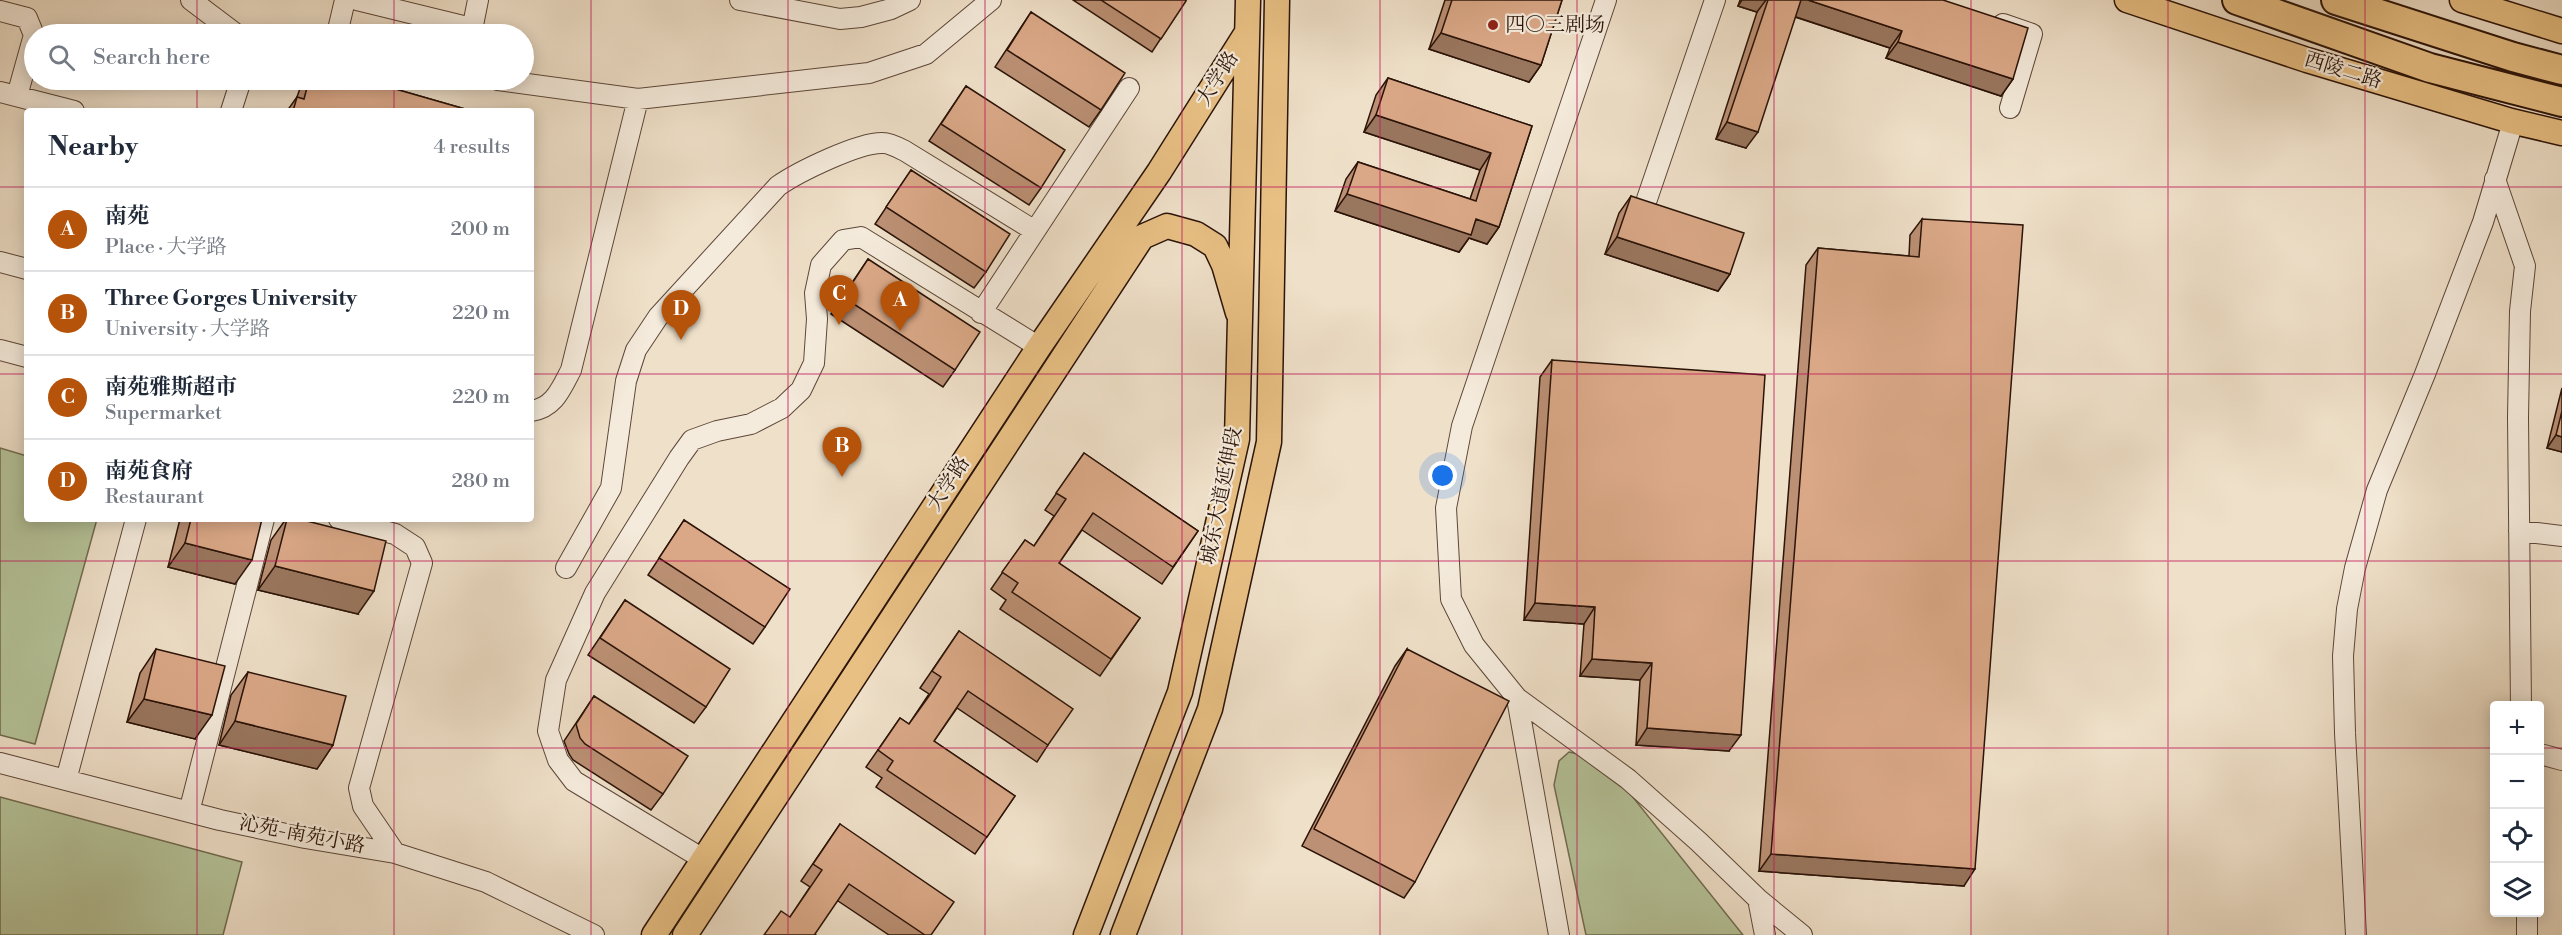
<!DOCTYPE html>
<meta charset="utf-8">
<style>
body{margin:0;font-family:"Libre Bodoni","Noto Serif SC",serif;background:#f2f2f3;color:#1f2937}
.controls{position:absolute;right:18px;bottom:18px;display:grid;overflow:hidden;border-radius:6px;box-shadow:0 3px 15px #0003}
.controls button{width:54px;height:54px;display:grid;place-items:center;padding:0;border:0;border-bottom:2px solid #e0e1e3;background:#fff;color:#1f2937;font:30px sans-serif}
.you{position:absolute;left:1443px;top:476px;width:21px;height:21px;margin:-15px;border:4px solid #fff;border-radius:50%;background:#1a73e8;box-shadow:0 0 0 9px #1a73e833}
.badge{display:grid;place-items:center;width:39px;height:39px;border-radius:50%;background:#b45309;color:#fff;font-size:20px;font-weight:700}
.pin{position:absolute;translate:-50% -50px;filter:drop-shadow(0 2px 3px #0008)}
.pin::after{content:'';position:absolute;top:32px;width:21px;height:18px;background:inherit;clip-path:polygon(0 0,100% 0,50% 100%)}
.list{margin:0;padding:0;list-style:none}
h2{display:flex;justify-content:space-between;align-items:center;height:78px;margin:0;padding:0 24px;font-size:26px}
h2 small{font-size:20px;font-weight:400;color:#747a83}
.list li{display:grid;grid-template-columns:39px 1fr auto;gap:18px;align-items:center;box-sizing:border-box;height:84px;padding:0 24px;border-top:2px solid #e0e1e3}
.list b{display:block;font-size:22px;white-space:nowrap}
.list p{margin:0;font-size:20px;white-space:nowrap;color:#747a83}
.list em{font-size:20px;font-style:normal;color:#747a83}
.icon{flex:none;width:33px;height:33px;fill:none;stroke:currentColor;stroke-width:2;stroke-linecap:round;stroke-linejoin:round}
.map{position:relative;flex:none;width:2562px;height:935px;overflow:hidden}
.search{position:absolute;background:#fff;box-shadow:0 3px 15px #0003;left:24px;top:24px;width:510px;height:66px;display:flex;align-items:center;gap:15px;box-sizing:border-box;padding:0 21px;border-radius:33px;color:#747a83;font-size:22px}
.panel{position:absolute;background:#fff;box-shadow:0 3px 15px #0003;left:24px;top:108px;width:510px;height:414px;border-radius:6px}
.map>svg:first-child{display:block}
.green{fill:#b5c399;stroke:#706b50;stroke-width:1.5}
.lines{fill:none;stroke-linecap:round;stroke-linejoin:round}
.minor-casing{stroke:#5c4638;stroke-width:22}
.major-casing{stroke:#2b1308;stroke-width:27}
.highway-casing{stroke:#2b1308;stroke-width:32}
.minor{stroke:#f5ebdc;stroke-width:20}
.major{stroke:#e8c084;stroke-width:24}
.highway{stroke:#e8c084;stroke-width:28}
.wall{fill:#bb9074;stroke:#2b1308;stroke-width:1.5}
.shaded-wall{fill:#99765e;stroke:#2b1308;stroke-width:1.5}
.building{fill:#daa887;stroke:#2b1308;stroke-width:1.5}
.grid{fill:none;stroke:#c2185b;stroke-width:1.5;stroke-opacity:0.55}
.poi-dot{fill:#8f2418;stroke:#f5ebdc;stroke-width:2}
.labels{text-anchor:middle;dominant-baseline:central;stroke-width:4.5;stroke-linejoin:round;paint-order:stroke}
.poi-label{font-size:20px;fill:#2b1308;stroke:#f5ebdc;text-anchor:start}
.street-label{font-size:20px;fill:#2b1308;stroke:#f5ebdc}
</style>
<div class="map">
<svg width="2562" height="935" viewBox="0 0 2562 935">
<rect width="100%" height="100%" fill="#efe0c9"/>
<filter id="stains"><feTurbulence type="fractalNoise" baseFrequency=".00333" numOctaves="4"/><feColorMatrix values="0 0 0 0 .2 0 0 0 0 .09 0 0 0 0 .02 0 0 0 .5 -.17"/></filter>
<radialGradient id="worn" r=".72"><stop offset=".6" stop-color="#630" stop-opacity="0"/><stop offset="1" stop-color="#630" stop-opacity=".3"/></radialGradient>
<!-- green -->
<path class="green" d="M 0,448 L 27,456 L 27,519 L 97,519 L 35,744 L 0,735 Z
M 1569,752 L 1582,755 L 1624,786 L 1743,935 L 1586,935 L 1554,785 L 1559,761 Z
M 0,797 L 242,862 L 223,935 L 0,935 Z"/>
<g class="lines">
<defs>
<path id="minor" d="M 191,0 L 236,34
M 357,0 L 463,26 L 473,25 L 478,0
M 740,0 L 840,19 L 861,17 L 891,9 L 910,0
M 1606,0 L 1462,426 L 1446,508 L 1451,599 L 1474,645 L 1517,698 L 1628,779 L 1699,842 L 1758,899 L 1802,935
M 0,11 L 27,18 L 34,35 L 17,96
M 2003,24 L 2032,34 L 2010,108
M 337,34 L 345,0
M 498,80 L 638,99 L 869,73 L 926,54 L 991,0
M 0,92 L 74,111
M 231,111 L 241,80
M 2495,179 L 2525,266 L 2520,311 L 2518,417 L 2521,706
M 1647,199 L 1715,0
M 0,262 L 27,269
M 981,313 L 1129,88
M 0,350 L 27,357
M 531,411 C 554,408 561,389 571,370 L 638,99
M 339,519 L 395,534 L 415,547 L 422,563 L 359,788 L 363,806 L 395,853
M 2519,531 L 2562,536
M 566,568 L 611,488 L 626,381 L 636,350 L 658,317 L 778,186 C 798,172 859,142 883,143 C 890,143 899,148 905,151 L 1035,231
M 1517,698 L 1559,935
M 2540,754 L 2562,760
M 0,763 L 220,820 L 305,838 L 395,853 L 486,882 L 594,935
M 66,780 L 136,519
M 189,812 L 264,519
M 703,859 L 574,781 L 558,760 L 548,731 L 556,680 L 595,593 L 679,458 L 692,440 L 717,431 L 751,424 L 782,408 L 801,390 L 814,363 L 817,319 L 815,293 L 821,265 L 843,240 L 861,237 L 1039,347
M 1758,899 L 1765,935
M 2527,912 L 2527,935
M 2356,935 L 2345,733 L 2343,656 L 2347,609 L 2355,568 L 2377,490 L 2425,374 L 2483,222 L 2513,122"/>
<path id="major" d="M 2127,0 L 2307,60 L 2511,121 L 2562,133
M 2462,0 L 2562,31
M 654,935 L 1039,347 L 1159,172 L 1246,34
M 685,935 L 1142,237 L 1167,226 L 1196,234 L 1215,246 L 1224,265 L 1238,313
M 1086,935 L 1180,692 L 1237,439 L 1248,0
M 1123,935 L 1210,709 L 1269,442 L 1277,0"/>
<path id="highway" d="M 2237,0 L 2430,68 L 2562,102
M 2336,0 L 2513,57 L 2562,70"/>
</defs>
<!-- minor casing -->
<use href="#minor" class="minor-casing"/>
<!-- major casing -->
<use href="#major" class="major-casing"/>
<!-- highway casing -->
<use href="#highway" class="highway-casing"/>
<!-- minor -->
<use href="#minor" class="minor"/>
<!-- major -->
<use href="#major" class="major"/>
<!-- highway -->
<use href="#highway" class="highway"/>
</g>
<!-- wall -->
<path class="wall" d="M 1073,0 L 1186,0 L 1152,52 Z
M 1445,0 L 1562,0 L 1541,65 L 1529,82 L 1429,49 Z
M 1740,0 L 1943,0 L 2013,79 L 2001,96 L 1886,58 L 1890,48 L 1795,17 L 1746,148 L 1716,139 L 1757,12 L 1738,6 Z
M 1031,12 L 1101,110 L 1089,127 L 995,67 Z
M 1388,78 L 1532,126 L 1499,227 L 1487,244 L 1469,238 L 1459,252 L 1335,211 L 1346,179 L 1358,162 L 1470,199 L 1480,170 L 1364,132 L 1376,95 Z
M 303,80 L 364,80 L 472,111 L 287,111 L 297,97 Z
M 966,86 L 1041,188 L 1029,205 L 929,141 Z
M 911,170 L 986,272 L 974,288 L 875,224 Z
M 1631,196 L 1730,274 L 1718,291 L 1605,254 L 1619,213 Z
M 1922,219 L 1964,886 L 1759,871 L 1806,265 L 1818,248 L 1909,256 L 1910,235 Z
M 868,259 L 955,370 L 943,387 L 831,314 Z
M 1552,360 L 1729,751 L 1636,745 L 1640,680 L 1580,676 L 1584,624 L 1524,620 L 1540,377 Z
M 2562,388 L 2562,452 L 2547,448 Z
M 1084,453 L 1198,531 L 1162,584 L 1082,530 L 1059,563 L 1140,618 L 1100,676 L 1000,609 L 1006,600 L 991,589 L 1025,540 L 1034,546 L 1054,516 L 1045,510 Z
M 180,519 L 262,519 L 235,584 L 168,567 Z
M 286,519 L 299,519 L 358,614 L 258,590 L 271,540 Z
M 684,520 L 765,627 L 753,644 L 648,575 Z
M 625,600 L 706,707 L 694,723 L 588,655 Z
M 959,631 L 1048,745 L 1037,762 L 957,708 L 934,741 L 1015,796 L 975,854 L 876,787 L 882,778 L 866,767 L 900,718 L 909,724 L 929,694 L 920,688 Z
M 156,649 L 195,739 L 127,722 L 140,673 Z
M 1407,649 L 1415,882 L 1404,898 L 1302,846 L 1395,666 Z
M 248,672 L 333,745 L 317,769 L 219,745 L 231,695 Z
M 594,696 L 663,794 L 651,810 L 573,760 L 569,754 L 564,741 Z
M 840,824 L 931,935 L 889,935 L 838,901 L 790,917 L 810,887 L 801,881 Z"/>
<!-- shaded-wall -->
<path class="shaded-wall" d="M 1742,0 L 1766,0 L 1757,12 L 1738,6 Z
M 1800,0 L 1808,0 L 1902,31 L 1890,48 L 1790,15 Z
M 1441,33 L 1541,65 L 1529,82 L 1429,49 Z
M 1898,42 L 2013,79 L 2001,96 L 1886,58 Z
M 1376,115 L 1491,153 L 1480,170 L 1364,132 Z
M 1727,122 L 1758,132 L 1746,148 L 1716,139 Z
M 1347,194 L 1476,219 L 1499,227 L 1487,244 L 1469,238 L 1459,252 L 1335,211 Z
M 1617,237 L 1730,274 L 1718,291 L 1605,254 Z
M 2556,435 L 2562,437 L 2562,452 L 2547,448 Z
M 185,543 L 252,560 L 235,584 L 168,567 Z
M 275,566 L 374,591 L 358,614 L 258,590 Z
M 1535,603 L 1595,607 L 1584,624 L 1524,620 Z
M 1592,659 L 1652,663 L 1640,680 L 1580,676 Z
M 144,699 L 212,715 L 195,739 L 127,722 Z
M 235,721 L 333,745 L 317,769 L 219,745 Z
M 1647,728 L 1741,735 L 1729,751 L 1636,745 Z
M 1771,854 L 1975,869 L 1964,886 L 1759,871 Z"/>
<!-- building -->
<path class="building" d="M 1101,0 L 1186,0 L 1186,1 L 1161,39 Z
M 1452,0 L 1562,0 L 1541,65 L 1441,33 Z
M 1768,0 L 1801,0 L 1758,132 L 1727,122 Z
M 1808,0 L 1943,0 L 2028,28 L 2013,79 L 1898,42 L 1902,31 Z
M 1031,12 L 1125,73 L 1101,110 L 1007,50 Z
M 1388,78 L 1532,126 L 1499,227 L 1476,219 L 1471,235 L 1347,194 L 1358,162 L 1476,201 L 1491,153 L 1376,115 Z
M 309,80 L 364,80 L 472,111 L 293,111 L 297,97 L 304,99 Z
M 966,86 L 1065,150 L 1041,188 L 941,124 Z
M 911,170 L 1010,234 L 986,272 L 886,207 Z
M 1631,196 L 1744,233 L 1730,274 L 1617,237 Z
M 1922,219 L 2023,225 L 1975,869 L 1771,854 L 1818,248 L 1919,257 Z
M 868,259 L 980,332 L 955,370 L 843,297 Z
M 1552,360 L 1765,375 L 1741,735 L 1647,728 L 1652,663 L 1592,659 L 1595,607 L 1535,603 Z
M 2562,411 L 2562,437 L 2556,435 Z
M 1084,453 L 1198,531 L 1173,567 L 1093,513 L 1059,563 L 1140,618 L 1111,659 L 1012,592 L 1018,583 L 1002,572 L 1025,540 L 1034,546 L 1066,499 L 1056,493 Z
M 191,519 L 262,519 L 252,560 L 185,543 Z
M 287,519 L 299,519 L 386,541 L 374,591 L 275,566 Z
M 684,520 L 790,589 L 765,627 L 659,558 Z
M 625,600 L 730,669 L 706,707 L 600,638 Z
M 959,631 L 1073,709 L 1048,745 L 968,691 L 934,741 L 1015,796 L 987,837 L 887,770 L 893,761 L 878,750 L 900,718 L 909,724 L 929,696 L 941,677 L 932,671 Z
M 156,649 L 225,666 L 212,715 L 144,699 Z
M 1407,649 L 1509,701 L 1415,882 L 1314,829 Z
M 248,672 L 346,696 L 333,745 L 235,721 Z
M 594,696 L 688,756 L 663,794 L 585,744 L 580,738 L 576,724 Z
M 840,824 L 954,902 L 931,935 L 925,935 L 849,884 L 815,934 L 816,935 L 764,935 L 781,911 L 790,917 L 822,870 L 813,864 Z"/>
<!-- grid -->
<path class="grid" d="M 197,0 L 197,34M 394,0 L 394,34M 591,0 L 591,935M 788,0 L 788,935M 985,0 L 985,935M 1182,0 L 1182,935M 1380,0 L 1380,935M 1577,0 L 1577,935M 1774,0 L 1774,935M 1971,0 L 1971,935M 2168,0 L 2168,935M 2365,0 L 2365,935M 197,80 L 197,111M 394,80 L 394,111M 0,187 L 27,187M 531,187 L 2562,187M 0,374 L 27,374M 531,374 L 2562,374M 197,519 L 197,935M 394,519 L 394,935M 0,561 L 2562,561M 0,748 L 2494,748M 2540,748 L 2562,748"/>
<!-- markers -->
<circle class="poi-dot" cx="1493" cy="25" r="6"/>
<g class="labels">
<!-- poi labels -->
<g class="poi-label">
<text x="1505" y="25">四〇三剧场</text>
</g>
<!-- street labels -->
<g class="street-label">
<text transform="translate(2343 71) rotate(17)">西陵二路</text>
<text transform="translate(1218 79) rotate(-58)">大学路</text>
<text transform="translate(949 484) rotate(-57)">大学路</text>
<text transform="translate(1222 496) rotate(-79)">城东大道延伸段</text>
<text transform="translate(302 835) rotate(11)">沁苑-南苑小路</text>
</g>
</g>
<rect width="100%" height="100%" filter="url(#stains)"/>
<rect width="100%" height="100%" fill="url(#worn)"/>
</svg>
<div class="controls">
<button>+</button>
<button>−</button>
<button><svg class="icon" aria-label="locate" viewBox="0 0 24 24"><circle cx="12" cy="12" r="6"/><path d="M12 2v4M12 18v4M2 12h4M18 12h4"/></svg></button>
<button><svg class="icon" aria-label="layers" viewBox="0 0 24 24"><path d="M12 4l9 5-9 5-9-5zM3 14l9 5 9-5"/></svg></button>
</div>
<div class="you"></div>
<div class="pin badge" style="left:900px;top:331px">A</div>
<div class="pin badge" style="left:842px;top:477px">B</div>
<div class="pin badge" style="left:839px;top:325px">C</div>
<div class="pin badge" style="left:681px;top:340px">D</div>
<div class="search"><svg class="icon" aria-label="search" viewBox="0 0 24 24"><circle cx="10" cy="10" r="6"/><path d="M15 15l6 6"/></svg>Search here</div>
<section class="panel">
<h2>Nearby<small>4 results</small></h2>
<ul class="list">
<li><span class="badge">A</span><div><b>南苑</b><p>Place · 大学路</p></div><em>200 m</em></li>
<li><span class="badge">B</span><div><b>Three Gorges University</b><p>University · 大学路</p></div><em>220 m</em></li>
<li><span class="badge">C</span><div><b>南苑雅斯超市</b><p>Supermarket</p></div><em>220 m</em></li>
<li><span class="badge">D</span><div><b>南苑食府</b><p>Restaurant</p></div><em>280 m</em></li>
</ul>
</section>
</div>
